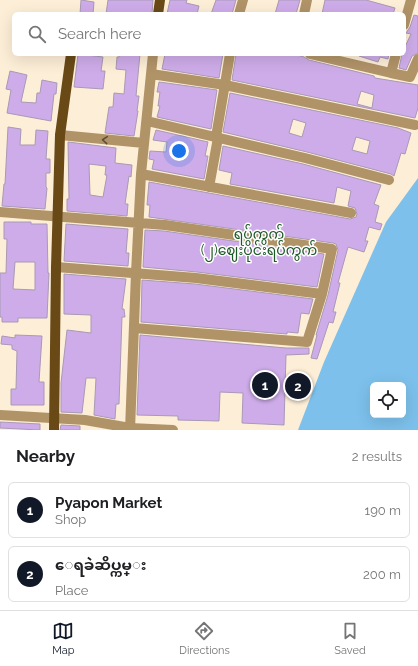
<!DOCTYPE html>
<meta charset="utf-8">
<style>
body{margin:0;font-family:Raleway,"Noto Sans Myanmar",sans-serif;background:#f2f2f2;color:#202124}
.controls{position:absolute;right:12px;bottom:12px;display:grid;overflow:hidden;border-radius:6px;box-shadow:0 4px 16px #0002}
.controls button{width:36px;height:36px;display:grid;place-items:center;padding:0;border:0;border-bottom:1px solid #e0e0e0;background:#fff;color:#202124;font:20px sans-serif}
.you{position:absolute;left:179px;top:151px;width:14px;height:14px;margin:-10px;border:3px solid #fff;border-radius:50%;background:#1a73e8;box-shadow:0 0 0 6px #1a73e833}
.badge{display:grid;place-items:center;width:26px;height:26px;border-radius:50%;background:#111827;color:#fff;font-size:13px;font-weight:700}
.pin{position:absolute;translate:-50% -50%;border:2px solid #fff;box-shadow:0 1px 4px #0006}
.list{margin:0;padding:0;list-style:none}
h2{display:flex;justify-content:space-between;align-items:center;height:52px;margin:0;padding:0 16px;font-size:17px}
h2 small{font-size:13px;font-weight:400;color:#757577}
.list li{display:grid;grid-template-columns:26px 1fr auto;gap:12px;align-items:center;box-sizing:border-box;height:56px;margin:0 8px 8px;padding:0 8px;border:1px solid #e0e0e0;border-radius:6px}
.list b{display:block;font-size:15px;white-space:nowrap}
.list p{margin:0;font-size:13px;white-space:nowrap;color:#757577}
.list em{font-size:13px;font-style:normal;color:#757577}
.icon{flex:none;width:22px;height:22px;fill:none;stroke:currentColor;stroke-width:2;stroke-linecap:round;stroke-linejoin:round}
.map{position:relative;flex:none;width:418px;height:430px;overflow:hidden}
.search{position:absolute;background:#fff;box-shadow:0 4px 16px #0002;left:12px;right:12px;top:12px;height:44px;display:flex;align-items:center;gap:10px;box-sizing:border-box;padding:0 14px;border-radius:6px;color:#757577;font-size:15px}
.sheet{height:180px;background:#fff}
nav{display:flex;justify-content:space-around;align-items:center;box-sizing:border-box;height:56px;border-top:1px solid #e0e0e0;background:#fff;font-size:11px;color:#757577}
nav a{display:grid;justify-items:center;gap:2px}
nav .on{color:#111827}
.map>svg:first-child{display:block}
.water{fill:#7cc0eb;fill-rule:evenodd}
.building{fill:#ceace9;stroke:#a899b5;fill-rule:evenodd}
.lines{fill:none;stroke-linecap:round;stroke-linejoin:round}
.minor{stroke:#b19368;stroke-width:10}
.major{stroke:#694a17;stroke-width:10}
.oneway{stroke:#5e4d36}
.labels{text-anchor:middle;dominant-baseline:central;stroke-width:3;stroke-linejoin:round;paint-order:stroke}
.quarter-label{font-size:14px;fill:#1c5726;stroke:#fff}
</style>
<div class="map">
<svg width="418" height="430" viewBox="0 0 418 430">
<rect width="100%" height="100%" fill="#fdeed7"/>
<!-- water -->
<path class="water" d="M 418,178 L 418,430 L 298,430 L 324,362 L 386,222 ZM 373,385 L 403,385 L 403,415 L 373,415 Z"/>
<!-- building -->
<path class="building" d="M 81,0 L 94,2 L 93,14 L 80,14 Z
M 108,0 L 153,0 L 152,14 L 106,14 Z
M 170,0 L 187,0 L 186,3 L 199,6 L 197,14 L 167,14 Z
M 216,0 L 236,0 L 232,14 L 211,14 Z
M 279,0 L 300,0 L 296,14 L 275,14 Z
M 325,0 L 366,0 L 395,8 L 393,14 L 322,14 Z
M 414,15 L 418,16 L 418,53 L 412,56 L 406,70 L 399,68 L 402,54 L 404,54 L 404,49 L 411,34 L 406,33 L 410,27 Z
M 78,54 L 103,57 L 101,71 L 105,71 L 103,89 L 74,87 Z
M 120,54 L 140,54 L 136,96 L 139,96 L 137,111 L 138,111 L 134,136 L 105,133 L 109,107 L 113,107 L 114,93 L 124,94 L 126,70 L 116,69 L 117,57 L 119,57 Z
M 165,54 L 223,54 L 219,78 L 162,69 Z
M 236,54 L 294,54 L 304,57 L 309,60 L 374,76 L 375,78 L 418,85 L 418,108 L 415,118 L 232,80 ZM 361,91 L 374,95 L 372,108 L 357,104 Z
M 359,54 L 389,54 L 388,59 L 380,57 L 378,62 L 359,56 Z
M 10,71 L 27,75 L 21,102 L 36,103 L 37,93 L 40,93 L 42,80 L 57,83 L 56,94 L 54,94 L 51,121 L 7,113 L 11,90 L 6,89 Z
M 159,82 L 217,90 L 211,129 L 157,117 L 160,106 L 158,106 L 160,92 L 157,92 Z
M 230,93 L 398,128 L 411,133 L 405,154 L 401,153 L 394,176 L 391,174 L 307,152 L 223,132 ZM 293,119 L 306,123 L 302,137 L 289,133 ZM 356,137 L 370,141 L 367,154 L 352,150 Z
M 8,127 L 21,129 L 20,145 L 35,145 L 36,130 L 48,131 L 46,159 L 50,159 L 50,173 L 46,173 L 46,187 L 47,188 L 45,209 L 2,206 L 4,184 L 5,184 Z
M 156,130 L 208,142 L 205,156 L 208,156 L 204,179 L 152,169 L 154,160 L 149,159 L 150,151 L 166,152 L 167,142 L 153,140 Z
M 68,142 L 116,148 L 115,163 L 132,165 L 131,177 L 129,176 L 125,204 L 128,204 L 127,216 L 67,211 L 67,199 L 69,199 ZM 89,164 L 106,166 L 105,175 L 107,175 L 103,197 L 90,195 Z
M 223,146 L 303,164 L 381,185 L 374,204 L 379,206 L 375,222 L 382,224 L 380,230 L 369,227 L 365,241 L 368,241 L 364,252 L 348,247 L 338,283 L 340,283 L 333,312 L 336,312 L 333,323 L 329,322 L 317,359 L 311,358 L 317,335 L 316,335 L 328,295 L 338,250 L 336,244 L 333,243 L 149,217 L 150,205 L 147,205 L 149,182 L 350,219 L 356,217 L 357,214 L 355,208 L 348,206 L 351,191 L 337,187 L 334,203 L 230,184 L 232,173 L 219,170 Z
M 4,222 L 31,222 L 31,224 L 47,224 L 48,273 L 49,273 L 47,318 L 18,318 L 18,322 L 2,322 L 2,317 L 0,317 L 0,273 L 6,273 L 7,239 L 4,239 ZM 15,262 L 35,262 L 35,290 L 13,289 Z
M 66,224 L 128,229 L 126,253 L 129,253 L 128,266 L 64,261 Z
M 145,230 L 164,231 L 324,254 L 317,287 L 197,272 L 143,267 Z
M 64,274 L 126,279 L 122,309 L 124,309 L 125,317 L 122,317 L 119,404 L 116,404 L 115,419 L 94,415 L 96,378 L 86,378 L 82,413 L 61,412 L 61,383 L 67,330 L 91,333 L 91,315 L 64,314 Z
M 142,280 L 195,284 L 313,299 L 309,314 L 301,313 L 298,333 L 287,332 L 287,334 L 141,322 Z
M 15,335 L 42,336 L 39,382 L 44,382 L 44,405 L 11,405 L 11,389 L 16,389 L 17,351 L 12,349 L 12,345 L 1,344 L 2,336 L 15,338 Z
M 140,335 L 286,348 L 309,348 L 309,354 L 286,355 L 284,425 L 242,423 L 243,393 L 220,392 L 219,421 L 178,420 L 178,416 L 137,415 Z
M 0,422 L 40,424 L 40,430 L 0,428 Z
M 61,425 L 80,426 L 80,430 L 60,430 Z"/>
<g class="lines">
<!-- minor -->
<path class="minor" d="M 239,14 L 243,0
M 304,14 L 307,0
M 404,25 L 411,0
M 310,54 L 391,73 L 396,54
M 391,73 L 410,77 L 418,59
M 151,74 L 225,85 L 415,125
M 147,121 L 305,158 L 389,180
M 60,135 L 144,143
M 216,137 L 230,54
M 141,174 L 351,213
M 209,187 L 218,138
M 0,212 L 165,225 L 332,249 L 322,294 L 307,342 L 134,328
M 56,267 L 196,278 L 322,294
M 0,415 L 85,420 L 130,428 L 173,430
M 130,430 L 136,273 L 141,174 L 153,54"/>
<!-- major -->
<path class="major" d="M 158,14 L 160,0
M 54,430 L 56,267 L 60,135 L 71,54"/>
</g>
<!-- one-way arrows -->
<defs><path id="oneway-chevron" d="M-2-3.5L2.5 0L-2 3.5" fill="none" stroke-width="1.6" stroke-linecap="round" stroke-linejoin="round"/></defs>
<use class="oneway" href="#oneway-chevron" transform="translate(105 140) rotate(-175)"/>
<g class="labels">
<!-- quarter labels -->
<g class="quarter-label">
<text x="259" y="234">ရပ်ကွက်<tspan x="259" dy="16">(၂)ဈေးပိုင်းရပ်ကွက်</tspan></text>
</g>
</g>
</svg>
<div class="controls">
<button><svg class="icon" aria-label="locate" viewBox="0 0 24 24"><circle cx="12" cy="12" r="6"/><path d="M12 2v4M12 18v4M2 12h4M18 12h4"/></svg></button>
</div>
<div class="you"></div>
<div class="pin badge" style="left:265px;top:385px">1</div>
<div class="pin badge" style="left:298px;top:386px">2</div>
<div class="search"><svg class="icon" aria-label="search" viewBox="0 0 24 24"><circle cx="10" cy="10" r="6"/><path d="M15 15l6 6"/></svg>Search here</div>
</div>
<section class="sheet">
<h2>Nearby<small>2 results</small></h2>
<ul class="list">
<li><span class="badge">1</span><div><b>Pyapon Market</b><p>Shop</p></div><em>190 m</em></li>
<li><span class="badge">2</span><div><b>ေရခဲဆိပ္ကမ္း</b><p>Place</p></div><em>200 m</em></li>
</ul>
</section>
<nav>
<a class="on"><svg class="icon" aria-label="map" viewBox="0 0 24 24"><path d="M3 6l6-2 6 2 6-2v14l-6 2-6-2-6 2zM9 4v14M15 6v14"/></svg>Map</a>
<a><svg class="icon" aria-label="directions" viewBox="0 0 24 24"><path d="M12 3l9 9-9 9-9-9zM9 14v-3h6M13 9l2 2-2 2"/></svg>Directions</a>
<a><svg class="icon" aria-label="saved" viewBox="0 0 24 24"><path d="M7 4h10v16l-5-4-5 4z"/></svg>Saved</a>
</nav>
